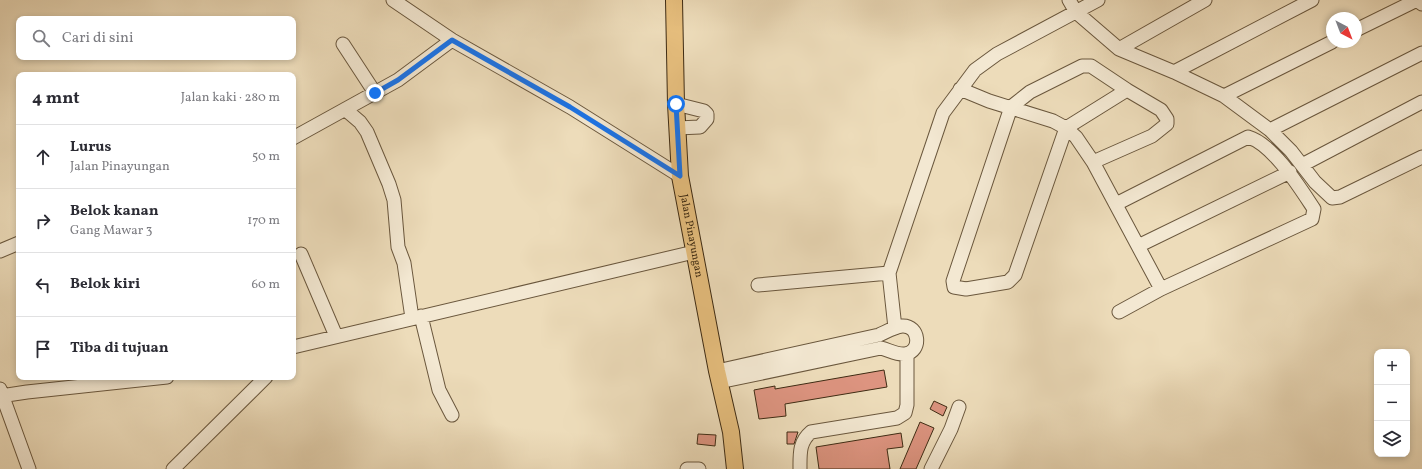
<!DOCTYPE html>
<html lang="id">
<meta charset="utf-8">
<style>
body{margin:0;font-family:Vollkorn,serif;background:#f2f2f3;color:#2b2b33}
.controls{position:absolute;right:12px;bottom:12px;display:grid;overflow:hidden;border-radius:8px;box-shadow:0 2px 6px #0003}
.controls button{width:36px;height:36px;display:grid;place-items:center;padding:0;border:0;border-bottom:1px solid #e1e1e2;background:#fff;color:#2b2b33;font:20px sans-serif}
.compass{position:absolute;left:1326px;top:12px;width:36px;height:36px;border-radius:50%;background:#fff;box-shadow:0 2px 6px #0003;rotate:138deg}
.stop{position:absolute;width:12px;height:12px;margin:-9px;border:3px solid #1a73e8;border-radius:50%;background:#fff}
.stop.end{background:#1a73e8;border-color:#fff;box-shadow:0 1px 4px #0008}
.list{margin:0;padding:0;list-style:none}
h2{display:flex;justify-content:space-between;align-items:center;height:52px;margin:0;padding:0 16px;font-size:17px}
h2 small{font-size:13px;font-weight:400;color:#7c7c81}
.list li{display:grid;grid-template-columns:26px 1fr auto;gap:12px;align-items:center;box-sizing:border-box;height:64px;padding:0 16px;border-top:1px solid #e1e1e2}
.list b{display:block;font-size:15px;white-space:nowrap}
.list p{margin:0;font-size:13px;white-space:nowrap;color:#7c7c81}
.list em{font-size:13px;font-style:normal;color:#7c7c81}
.icon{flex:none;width:22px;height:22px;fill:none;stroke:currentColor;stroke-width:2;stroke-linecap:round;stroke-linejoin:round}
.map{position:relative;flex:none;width:1422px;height:469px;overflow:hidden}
.search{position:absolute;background:#fff;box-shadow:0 2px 6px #0003;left:16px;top:16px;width:280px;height:44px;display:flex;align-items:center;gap:10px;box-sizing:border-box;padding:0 14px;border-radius:8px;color:#7c7c81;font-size:15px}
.panel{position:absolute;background:#fff;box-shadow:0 2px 6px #0003;left:16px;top:72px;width:280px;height:308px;border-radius:8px}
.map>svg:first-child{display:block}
.building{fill:#dd9480;stroke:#3e2b13}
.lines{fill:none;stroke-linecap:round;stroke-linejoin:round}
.minor-casing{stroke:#6a573d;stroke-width:15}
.major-casing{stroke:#3e2b13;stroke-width:18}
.minor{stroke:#f3e8d2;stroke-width:13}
.major{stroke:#e6be7d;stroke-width:16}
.route{stroke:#1a73e8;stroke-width:5}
.labels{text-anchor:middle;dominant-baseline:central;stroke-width:3;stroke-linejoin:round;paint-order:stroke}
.street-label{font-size:11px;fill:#3e2b13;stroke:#f3e8d2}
</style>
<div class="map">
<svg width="1422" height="469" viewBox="0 0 1422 469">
<rect width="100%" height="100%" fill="#eddcba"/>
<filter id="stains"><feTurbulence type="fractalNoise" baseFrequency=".005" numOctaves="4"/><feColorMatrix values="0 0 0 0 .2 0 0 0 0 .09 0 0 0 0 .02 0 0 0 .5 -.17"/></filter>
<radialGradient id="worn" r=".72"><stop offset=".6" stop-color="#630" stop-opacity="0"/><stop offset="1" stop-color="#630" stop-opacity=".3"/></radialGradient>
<!-- building -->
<path class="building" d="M 884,370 L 887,387 L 785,404 L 786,416 L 759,419 L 754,390 L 775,386 L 775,389 Z
M 934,401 L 947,407 L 943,416 L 930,409 Z
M 920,422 L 934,428 L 916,469 L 900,469 Z
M 787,432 L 798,432 L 794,444 L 787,444 Z
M 901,433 L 903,447 L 887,449 L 890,469 L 819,469 L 816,447 Z
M 698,434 L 716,435 L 715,446 L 697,444 Z"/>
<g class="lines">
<defs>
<path id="minor" d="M 393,0 L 452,40 L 570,107 L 680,176
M 1069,0 L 1076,12 L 1119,49 L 1174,72 L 1224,96 L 1270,130 L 1291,151 L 1315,182 L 1332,198 L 1340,197 L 1422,157
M 1356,30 L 1413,2 L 1418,1 L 1422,4
M 343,44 L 375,93
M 1119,49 L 1205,0
M 1174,72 L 1312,0
M 960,89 L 989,101 L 1053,121 L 1066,128 L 1076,137 L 1093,162 L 1161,289
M 1224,96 L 1332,42
M 676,104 L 704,111 L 707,114 L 707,119 L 700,127 L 677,128
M 346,110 L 360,122 L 367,132 L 389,184 L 394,200 L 398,247 L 404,263 L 412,318
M 1270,130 L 1422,53
M 293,138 L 398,80 L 452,40
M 1093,162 L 1152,136 L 1167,124 L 1167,119 L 1161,110 L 1127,90 L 1091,66 L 1082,66 L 1030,92 L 1011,107 L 953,281 L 954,287 L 966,289 L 1008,282 L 1015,275 L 1066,128 L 1127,90
M 1302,165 L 1422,102
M 1116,204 L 1248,137 C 1273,144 1300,188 1314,209 L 1312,219 L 1161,289 L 1119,312
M 1138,246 L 1290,172
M 0,251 L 19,243
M 301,254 L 336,336
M 758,285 L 889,273
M 421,316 L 439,390 L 452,415
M 895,328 L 889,273 L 943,113 L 975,70 L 997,54 L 1098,0
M 293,347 L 694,252
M 717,371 L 879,335 C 886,332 894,327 902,326 C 920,325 922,352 905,354 C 897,355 889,350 881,348 L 719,382
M 0,389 L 29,469
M 0,396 L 27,392 L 167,377
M 173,469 L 266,377
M 687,469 L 699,469
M 800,469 C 800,454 799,442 811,432 L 897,418 L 905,413 L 907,405 L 907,354
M 931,469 L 951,429 L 959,407"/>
<g id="major">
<path id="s1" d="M 674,0 L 676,104 L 680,176 L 717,371 L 731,432 L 735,469"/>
</g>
</defs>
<!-- minor casing -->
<use href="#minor" class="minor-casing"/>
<!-- major casing -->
<use href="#major" class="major-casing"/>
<!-- minor -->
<use href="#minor" class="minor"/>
<!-- major -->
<use href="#major" class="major"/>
</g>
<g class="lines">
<!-- route -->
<path class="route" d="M 375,93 L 398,80 L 452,40 L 570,107 L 680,176 L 676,104"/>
</g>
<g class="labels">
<!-- street labels -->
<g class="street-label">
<text stroke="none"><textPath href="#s1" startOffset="237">Jalan Pinayungan</textPath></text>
</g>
</g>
<rect width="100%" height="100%" filter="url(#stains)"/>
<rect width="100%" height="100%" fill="url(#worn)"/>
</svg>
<div class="controls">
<button>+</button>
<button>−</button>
<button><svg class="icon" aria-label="layers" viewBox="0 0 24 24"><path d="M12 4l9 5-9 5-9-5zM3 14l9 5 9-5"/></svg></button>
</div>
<svg class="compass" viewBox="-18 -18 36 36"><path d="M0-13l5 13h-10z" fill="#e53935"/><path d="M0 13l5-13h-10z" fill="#7c7c81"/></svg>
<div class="stop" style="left:676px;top:104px"></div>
<div class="stop end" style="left:375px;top:93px"></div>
<div class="search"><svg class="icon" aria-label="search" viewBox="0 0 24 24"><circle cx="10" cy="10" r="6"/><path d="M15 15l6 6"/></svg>Cari di sini</div>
<section class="panel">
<h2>4 mnt<small>Jalan kaki · 280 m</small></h2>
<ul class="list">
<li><svg class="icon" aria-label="ahead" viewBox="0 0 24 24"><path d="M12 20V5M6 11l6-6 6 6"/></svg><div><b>Lurus</b><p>Jalan Pinayungan</p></div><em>50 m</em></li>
<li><svg class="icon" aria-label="right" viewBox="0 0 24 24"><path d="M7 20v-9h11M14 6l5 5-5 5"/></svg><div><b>Belok kanan</b><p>Gang Mawar 3</p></div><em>170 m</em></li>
<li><svg class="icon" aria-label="left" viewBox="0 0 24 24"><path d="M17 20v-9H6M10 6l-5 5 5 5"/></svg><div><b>Belok kiri</b></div><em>60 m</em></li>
<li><svg class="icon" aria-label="arrive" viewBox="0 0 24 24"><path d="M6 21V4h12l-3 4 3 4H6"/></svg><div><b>Tiba di tujuan</b></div></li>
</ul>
</section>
</div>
